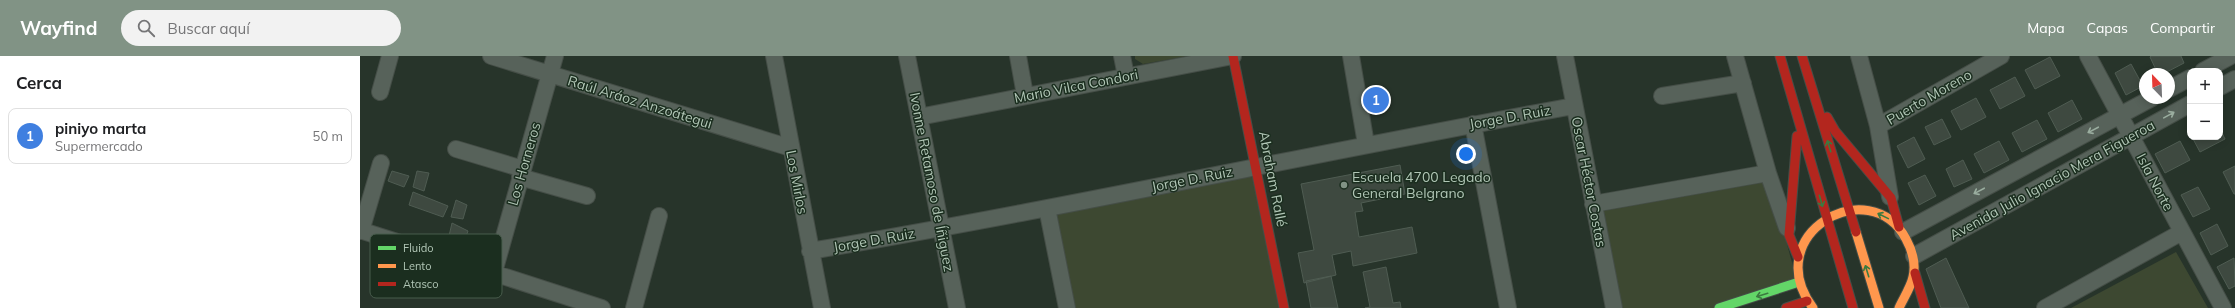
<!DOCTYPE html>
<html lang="es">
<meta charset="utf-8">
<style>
body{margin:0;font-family:Mulish,sans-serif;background:#f2f2f2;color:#202124}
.controls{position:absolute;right:12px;top:12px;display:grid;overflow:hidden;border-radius:8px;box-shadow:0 2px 10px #0003}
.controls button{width:36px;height:36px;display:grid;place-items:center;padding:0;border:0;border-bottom:1px solid #e0e0e0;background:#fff;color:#202124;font:20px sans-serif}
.compass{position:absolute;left:1779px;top:12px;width:36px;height:36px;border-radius:50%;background:#fff;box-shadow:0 2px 10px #0003;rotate:337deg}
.you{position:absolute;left:1106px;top:98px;width:14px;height:14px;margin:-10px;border:3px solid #fff;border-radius:50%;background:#1a73e8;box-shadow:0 0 0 6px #1a73e833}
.badge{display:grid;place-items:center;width:26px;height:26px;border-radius:50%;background:#819385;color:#fff;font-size:13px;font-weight:700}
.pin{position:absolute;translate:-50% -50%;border:2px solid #fff;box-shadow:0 1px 4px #0006}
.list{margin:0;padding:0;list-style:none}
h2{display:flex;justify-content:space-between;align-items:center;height:52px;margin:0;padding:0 16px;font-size:17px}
h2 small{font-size:13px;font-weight:400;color:#757577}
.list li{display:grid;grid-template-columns:26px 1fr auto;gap:12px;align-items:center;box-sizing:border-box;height:56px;margin:0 8px 8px;padding:0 8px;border:1px solid #e0e0e0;border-radius:8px}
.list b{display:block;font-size:15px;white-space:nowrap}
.list p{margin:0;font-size:13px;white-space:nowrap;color:#757577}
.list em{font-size:13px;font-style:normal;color:#757577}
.icon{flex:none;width:22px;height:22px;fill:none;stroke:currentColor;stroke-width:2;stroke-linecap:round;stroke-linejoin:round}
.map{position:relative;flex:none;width:1875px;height:252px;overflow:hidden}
header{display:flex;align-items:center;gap:24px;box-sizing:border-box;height:56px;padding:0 20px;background:#819385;color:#fff}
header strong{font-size:19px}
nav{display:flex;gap:22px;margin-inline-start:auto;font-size:14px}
.search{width:280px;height:36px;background:#f2f2f2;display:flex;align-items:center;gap:10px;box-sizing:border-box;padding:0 14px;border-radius:22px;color:#757577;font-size:15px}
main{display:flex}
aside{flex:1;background:#fff}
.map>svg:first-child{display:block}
.green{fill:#3d4831}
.building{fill:#3e4940;stroke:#4f5c52}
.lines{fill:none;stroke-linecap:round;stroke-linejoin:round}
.street-casing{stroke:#454e47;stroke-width:18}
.fast-casing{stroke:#454e47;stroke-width:11}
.slow-casing{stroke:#454e47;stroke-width:11}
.jam-casing{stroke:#454e47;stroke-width:11}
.street{stroke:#57625a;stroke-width:16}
.fast{stroke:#63d668;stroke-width:9}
.slow{stroke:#ff974d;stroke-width:9}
.jam{stroke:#b3261e;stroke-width:9}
.oneway{stroke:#9aad9f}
.oneway2{stroke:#3b7a40}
.poi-dot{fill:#819385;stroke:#1b2e1f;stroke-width:1.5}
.labels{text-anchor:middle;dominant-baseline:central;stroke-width:3;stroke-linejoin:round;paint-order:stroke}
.street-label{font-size:14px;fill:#b1c6b6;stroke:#1b2e1f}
.poi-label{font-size:14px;fill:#b1c6b6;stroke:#1b2e1f;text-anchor:start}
.key{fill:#1b2e1f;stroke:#485c4c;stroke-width:1}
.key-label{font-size:11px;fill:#b1c6b6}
</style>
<header>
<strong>Wayfind</strong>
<div class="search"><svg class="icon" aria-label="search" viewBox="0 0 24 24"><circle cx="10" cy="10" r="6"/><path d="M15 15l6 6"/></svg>Buscar aquí</div>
<nav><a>Mapa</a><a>Capas</a><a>Compartir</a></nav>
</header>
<main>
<aside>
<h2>Cerca<small></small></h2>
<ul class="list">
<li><span class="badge" style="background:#3f7fe0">1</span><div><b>piniyo marta</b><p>Supermercado</p></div><em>50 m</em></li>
</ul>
</aside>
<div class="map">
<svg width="1875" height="252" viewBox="0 0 1875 252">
<rect width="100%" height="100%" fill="#27342a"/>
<!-- green -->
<path class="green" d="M 775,0 L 828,0 L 783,8 L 775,3 Z
M 896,111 L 923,252 L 708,252 L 688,153 Z
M 1408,118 L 1437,225 L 1353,252 L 1254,252 L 1236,149 Z
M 1816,196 L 1848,252 L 1711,252 Z"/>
<!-- building -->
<path class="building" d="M 1791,0 L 1821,0 L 1824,7 L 1803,18 L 1798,18 L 1790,1 Z
M 1690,1 L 1700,20 L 1675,33 L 1665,14 Z
M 1771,8 L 1783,30 L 1766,39 L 1755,17 Z
M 1655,21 L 1665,40 L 1640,53 L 1630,34 Z
M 1616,42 L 1626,61 L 1601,74 L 1591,55 Z
M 1712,44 L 1722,63 L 1698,76 L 1688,57 Z
M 1582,63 L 1591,81 L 1574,89 L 1565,71 Z
M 1677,64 L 1687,83 L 1662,96 L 1652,77 Z
M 1860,73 L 1865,83 L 1840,96 L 1832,81 L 1860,81 Z
M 1554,81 L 1565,103 L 1548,112 L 1537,90 Z
M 1639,85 L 1649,104 L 1624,117 L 1614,98 Z
M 1820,85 L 1830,104 L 1805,117 L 1795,98 Z
M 1603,104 L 1612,123 L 1594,131 L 1586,113 Z
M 1040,109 L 1045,138 L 1001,147 L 1003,155 L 995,156 L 999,181 L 1052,171 L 1057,197 L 993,210 L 991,195 L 972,199 L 976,219 L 944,227 L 938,197 L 954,194 L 941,128 Z
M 1875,110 L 1875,138 L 1874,138 L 1863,116 Z
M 32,115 L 49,120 L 44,131 L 28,125 Z
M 57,115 L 69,117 L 64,135 L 53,131 Z
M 1565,119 L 1576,140 L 1559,149 L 1548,127 Z
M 1838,131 L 1850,153 L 1833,161 L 1821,139 Z
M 53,136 L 88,150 L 83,161 L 49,149 Z
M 96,144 L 107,149 L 103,163 L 91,161 Z
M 92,167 L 108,175 L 104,186 L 89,180 Z
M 1857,168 L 1868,190 L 1851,199 L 1840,177 Z
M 1586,202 L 1609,252 L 1581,252 L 1566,213 Z
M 1874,202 L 1875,230 L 1869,233 L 1857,211 Z
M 1026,211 L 1033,247 L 1040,246 L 1041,252 L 1005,252 L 1010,251 L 1003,216 Z
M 971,220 L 978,252 L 951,252 L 946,225 Z"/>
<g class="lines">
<defs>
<path id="street" d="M 131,0 L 431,92
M 414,0 L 462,252
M 547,0 L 597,252
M 658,0 L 665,39
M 762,0 L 766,20
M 991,0 L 1006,88
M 1205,0 L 1254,252
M 1375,0 L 1408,117 L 1427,172
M 1499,0 L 1518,70 L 1530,141
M 1728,0 L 1863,252
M 1843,15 L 1871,0
M 1860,31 L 1875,23
M 1809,33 L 1830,22
M 20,36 L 30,0
M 1302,40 L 1383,27
M 559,61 L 873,0
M 1113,68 L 1148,252
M 1518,70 L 1641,0
M 96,93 L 163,113
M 160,121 L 227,140
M 1233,148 L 1408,117
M 687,152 L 707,252
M 0,174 L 242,252
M 1,175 L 21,107
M 1543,176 L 1792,42
M 450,195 C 706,152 959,96 1214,50
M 1554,200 L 1830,48
M 134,216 L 195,0
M 274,252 L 299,160
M 1685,252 L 1822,176"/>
<path id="fast" d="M 1359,252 L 1439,226"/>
<path id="slow" d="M 1496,176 L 1519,252
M 1453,252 C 1398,178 1510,115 1546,183 C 1552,194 1556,208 1553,221 C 1551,231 1543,243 1539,252"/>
<path id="jam" d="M 873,0 L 924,252
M 1420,0 L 1493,252
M 1442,0 L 1496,176
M 1467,61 L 1475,75 L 1531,142 L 1539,171
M 1437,80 L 1429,179 L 1438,201
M 1555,217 L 1565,252
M 1426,252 L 1447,245"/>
</defs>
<!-- street casing -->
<use href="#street" class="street-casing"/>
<!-- fast casing -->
<use href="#fast" class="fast-casing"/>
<!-- slow casing -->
<use href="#slow" class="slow-casing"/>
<!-- jam casing -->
<use href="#jam" class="jam-casing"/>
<!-- street -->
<use href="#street" class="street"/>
<!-- fast -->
<use href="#fast" class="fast"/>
<!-- slow -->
<use href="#slow" class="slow"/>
<!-- jam -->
<use href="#jam" class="jam"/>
</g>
<!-- one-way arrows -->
<defs><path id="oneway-shaft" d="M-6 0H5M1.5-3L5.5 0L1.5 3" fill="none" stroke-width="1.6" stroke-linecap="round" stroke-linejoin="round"/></defs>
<g class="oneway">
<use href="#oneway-shaft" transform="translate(1809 59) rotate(-29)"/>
<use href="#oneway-shaft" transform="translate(1733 74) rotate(152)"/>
<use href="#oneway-shaft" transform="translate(1619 135) rotate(152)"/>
</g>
<g class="oneway2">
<use href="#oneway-shaft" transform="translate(1469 90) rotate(-107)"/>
<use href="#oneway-shaft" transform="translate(1461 145) rotate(74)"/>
<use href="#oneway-shaft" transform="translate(1523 160) rotate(-154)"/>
<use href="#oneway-shaft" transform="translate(1507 215) rotate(-107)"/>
<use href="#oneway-shaft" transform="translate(1402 239) rotate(163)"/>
</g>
<!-- markers -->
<circle class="poi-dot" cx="984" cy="129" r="4"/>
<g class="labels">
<!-- street labels -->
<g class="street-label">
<text transform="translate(716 30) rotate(-11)">Mario Vilca Condori</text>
<text transform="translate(1569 41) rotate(-30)">Puerto Moreno</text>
<text transform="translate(280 46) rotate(17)">Raúl Aráoz Anzoátegui</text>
<text transform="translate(1150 61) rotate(-10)">Jorge D. Ruiz</text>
<text transform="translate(164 108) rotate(-74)">Los Horneros</text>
<text transform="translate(832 123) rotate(-11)">Jorge D. Ruiz</text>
<text transform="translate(913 123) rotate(79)">Abraham Rallé</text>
<text transform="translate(1692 124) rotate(-29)">Avenida Julio Ignacio Mera Figueroa</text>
<text transform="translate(437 126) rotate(79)">Los Mirlos</text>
<text transform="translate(572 126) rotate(79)">Ivonne Retamoso de Íñiguez</text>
<text transform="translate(1229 126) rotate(79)">Oscar Héctor Costas</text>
<text transform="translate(1795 126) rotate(62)">Isla Norte</text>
<text transform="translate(514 184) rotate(-10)">Jorge D. Ruiz</text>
</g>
<!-- poi labels -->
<g class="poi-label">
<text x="992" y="121">Escuela 4700 Legado<tspan x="992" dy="16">General Belgrano</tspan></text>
</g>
</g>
<!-- legend -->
<rect x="10" y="178" width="132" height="64" rx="6" class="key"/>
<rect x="18" y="190" width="18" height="4" fill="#63d668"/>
<rect x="18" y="208" width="18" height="4" fill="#ff974d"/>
<rect x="18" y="226" width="18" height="4" fill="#b3261e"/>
<g class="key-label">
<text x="43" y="196">Fluido</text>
<text x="43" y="214">Lento</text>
<text x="43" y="232">Atasco</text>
</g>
</svg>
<div class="controls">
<button>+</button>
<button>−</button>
</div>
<svg class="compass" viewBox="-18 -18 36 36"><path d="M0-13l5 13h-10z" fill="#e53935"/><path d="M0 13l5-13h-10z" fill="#757577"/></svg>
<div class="you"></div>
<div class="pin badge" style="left:1016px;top:44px;background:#3f7fe0">1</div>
</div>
</main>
